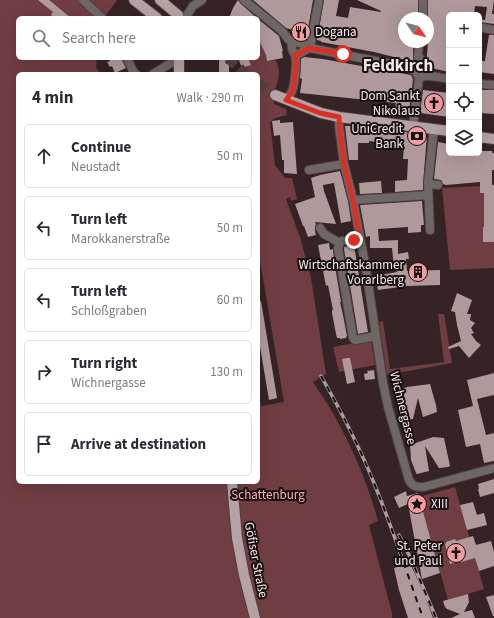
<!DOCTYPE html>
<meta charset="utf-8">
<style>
body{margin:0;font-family:"Source Sans 3",sans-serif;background:#f2f2f3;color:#2b2b33}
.controls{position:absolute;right:12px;top:12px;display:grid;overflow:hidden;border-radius:6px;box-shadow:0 4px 16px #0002}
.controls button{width:36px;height:36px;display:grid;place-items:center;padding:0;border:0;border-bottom:1px solid #e1e1e2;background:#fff;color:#2b2b33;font:20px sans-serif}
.compass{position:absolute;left:398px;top:12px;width:36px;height:36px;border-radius:50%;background:#fff;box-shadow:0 4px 16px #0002;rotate:125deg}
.stop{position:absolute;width:12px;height:12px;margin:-9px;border:3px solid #d93025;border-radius:50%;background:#fff}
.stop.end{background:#d93025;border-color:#fff;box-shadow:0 1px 4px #0008}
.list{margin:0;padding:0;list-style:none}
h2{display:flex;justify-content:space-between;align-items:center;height:52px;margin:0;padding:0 16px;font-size:17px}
h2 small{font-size:13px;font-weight:400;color:#7c7c81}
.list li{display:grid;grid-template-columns:26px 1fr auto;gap:12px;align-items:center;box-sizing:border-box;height:64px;margin:0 8px 8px;padding:0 8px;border:1px solid #e1e1e2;border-radius:6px}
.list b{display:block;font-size:15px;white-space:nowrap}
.list p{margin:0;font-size:13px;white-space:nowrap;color:#7c7c81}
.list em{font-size:13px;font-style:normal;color:#7c7c81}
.icon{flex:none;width:22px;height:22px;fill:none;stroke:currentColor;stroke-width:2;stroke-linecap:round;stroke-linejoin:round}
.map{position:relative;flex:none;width:494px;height:618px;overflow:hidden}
.search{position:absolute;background:#fff;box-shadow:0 4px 16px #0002;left:16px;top:16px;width:244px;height:44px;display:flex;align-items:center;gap:10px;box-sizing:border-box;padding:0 14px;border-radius:6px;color:#7c7c81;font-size:15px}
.panel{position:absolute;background:#fff;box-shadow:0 4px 16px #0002;left:16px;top:72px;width:244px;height:412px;border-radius:6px}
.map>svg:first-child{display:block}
.green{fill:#703d42}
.building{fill:#b0999a}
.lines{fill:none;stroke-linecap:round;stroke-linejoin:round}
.major-tunnel{stroke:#524143;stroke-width:10;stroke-dasharray:10 5;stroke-linecap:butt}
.minor-casing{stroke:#503f41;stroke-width:10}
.major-casing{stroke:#503f41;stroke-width:12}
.minor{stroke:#6f6666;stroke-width:8}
.major{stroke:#b5a2a3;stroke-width:10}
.rail-casing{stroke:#aa9b9c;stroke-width:3.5}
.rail{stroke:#170f10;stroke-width:2;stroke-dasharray:6;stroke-linecap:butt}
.route{stroke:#d93025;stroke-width:5}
.labels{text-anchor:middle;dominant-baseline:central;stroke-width:4;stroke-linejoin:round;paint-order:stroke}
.poi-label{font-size:13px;fill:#f8ebec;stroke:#170f10;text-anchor:end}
.street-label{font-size:13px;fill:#f8ebec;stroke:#170f10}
.park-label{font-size:13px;fill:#fcb1b7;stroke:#170f10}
.district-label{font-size:17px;font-weight:bold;fill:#f8ebec;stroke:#170f10}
</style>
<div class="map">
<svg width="494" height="618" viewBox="0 0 494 618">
<rect width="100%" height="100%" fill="#352325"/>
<!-- green -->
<path class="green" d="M 0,0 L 117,0 L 104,18 L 18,18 L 18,58 L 97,58 L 96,67 L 100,74 L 18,74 L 18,482 L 258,482 L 258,389 L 261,406 L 284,402 L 258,249 L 258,74 L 244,74 L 244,67 L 248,58 L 258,58 L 258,41 L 260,40 L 266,53 L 267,61 L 275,60 L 277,63 L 279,70 L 278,80 L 275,90 L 274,104 L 286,109 L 287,115 L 275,118 L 270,122 L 275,165 L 285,178 L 292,178 L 297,199 L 291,201 L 290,197 L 286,199 L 300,237 L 311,278 L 326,374 L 313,382 C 320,393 328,404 334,415 C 353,449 368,484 378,521 L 369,525 L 392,613 L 392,618 L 0,618 Z
M 480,186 L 480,193 L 484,193 L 484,227 L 483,242 L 494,242 L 494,268 L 450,270 L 442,188 Z
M 438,314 L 444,314 L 452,363 L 387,375 L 379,322 L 383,321 L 390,369 L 444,362 Z
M 371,340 L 375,365 L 339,372 L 333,347 Z
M 455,487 L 484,589 L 448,600 L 419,497 Z"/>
<!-- building -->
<path class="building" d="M 38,0 L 49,0 L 71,18 L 55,18 L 51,15 L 53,12 Z
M 238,0 L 241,4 L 257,18 L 229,18 L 233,8 Z
M 253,0 L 313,0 L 307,35 L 295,32 L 296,31 L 286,28 Z
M 324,0 L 339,0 L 336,16 L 348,18 L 350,7 L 381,12 L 381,11 L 357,0 L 418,0 L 418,18 L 404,18 L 404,42 L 413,42 L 413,57 L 414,62 L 374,52 L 321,42 L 321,41 L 317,40 Z
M 428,0 L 494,0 L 492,14 L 494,14 L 494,24 L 479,22 L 479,19 L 485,20 L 487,7 L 475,6 L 474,15 L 449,15 L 449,72 L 426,67 L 428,42 Z
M 258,19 L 279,36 L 283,51 L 282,51 L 283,58 L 267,61 L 266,55 L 260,42 L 258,40 Z
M 489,35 L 494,35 L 494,74 L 479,72 L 479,62 L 482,62 L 482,61 L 485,61 L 485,60 Z
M 304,57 L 323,59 L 411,75 L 413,79 L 409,112 L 395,111 L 396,103 L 300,93 L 302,79 L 300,78 L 301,59 Z
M 109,58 L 121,58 L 126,68 L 115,73 L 112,66 L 110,67 L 107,62 L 110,61 Z
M 219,58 L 226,58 L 226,64 L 229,64 L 229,74 L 219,74 Z
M 238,58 L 248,58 L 251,65 L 242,68 Z
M 423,90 L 449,93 L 449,117 L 420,113 Z
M 479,90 L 494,90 L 494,114 L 479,113 Z
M 280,120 L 280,123 L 293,122 L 297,174 L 284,173 L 284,160 L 282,160 L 280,135 L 274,136 L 272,121 Z
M 345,126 L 360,126 L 427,135 L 423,184 L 423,190 L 395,192 L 395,181 L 407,180 L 408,159 L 403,159 L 404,146 L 404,144 L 392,142 L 392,144 L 369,141 L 369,143 L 358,143 L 358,160 L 349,160 Z
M 438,142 L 449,144 L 449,153 L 479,153 L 479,151 L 492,151 L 492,153 L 494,153 L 494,170 L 492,170 L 492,185 L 494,185 L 494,242 L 483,242 L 483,227 L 484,227 L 484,193 L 480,193 L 480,182 L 446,185 L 443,184 L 441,180 L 434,179 Z
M 340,171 L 348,201 L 351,221 L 341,223 L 334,183 L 323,185 L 324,191 L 336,224 L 315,222 L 316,224 L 315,226 L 315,231 L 316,235 L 308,237 L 304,226 L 303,226 L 295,204 L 315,197 L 311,178 L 320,175 Z
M 381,181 L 382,193 L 360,194 L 359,183 Z
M 422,201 L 424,225 L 421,225 L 421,232 L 408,233 L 408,227 L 378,229 L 379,241 L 398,240 L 398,254 L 408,252 L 409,259 L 406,259 L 407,271 L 440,270 L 440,285 L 407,286 L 378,290 L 376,276 L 397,272 L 396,268 L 394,268 L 392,248 L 370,248 L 370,236 L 366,237 L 360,205 Z
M 329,243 L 330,250 L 333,249 L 334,260 L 341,302 L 340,302 L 343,315 L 347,336 L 346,337 L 346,338 L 340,339 L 340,338 L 337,338 L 336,334 L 332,313 L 332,310 L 333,310 L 328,285 L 326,286 L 318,245 Z
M 354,245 L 368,332 L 358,334 L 344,249 L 344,247 Z
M 457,293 L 472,300 L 467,314 L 471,314 L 470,320 L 475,323 L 471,328 L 474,333 L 471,334 L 476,341 L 481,345 L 469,358 L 459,346 L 449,349 L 448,347 L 461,341 L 457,325 L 455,312 L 451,311 Z
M 258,301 L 261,301 L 277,398 L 269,400 L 258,335 Z
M 347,358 L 350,358 L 355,382 L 347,384 L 342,359 Z
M 374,370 L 375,379 L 365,380 L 364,374 L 368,373 L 367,371 Z
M 494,373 L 494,395 L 477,399 L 486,435 L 494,433 L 494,461 L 484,463 L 480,444 L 466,447 L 458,410 L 473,406 L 467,380 Z
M 430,384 L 436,405 L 437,412 L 423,417 L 418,398 L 413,419 L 403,420 L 402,419 L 398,407 L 395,392 L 407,387 Z
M 433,437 L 444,438 L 450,466 L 448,467 L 439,468 L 425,446 L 429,471 L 417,474 L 416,473 L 411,460 L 410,445 Z
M 494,479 L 494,493 L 480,497 L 478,489 L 479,489 L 478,484 Z
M 406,491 L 407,496 L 418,493 L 440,573 L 422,579 L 408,504 L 399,508 L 394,497 Z
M 473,502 L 477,515 L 484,513 L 487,525 L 467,530 L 460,505 Z
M 473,536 L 476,545 L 491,541 L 494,552 L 494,566 L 479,571 L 475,558 L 461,562 L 461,561 L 450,564 L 445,544 L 446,543 L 446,542 L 455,539 L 456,541 Z
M 410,563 L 426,598 L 433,618 L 408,618 L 399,590 L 394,568 Z
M 468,594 L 469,602 L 464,612 L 472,610 L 475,618 L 451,618 L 460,614 L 447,609 L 445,607 L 443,601 Z
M 494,595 L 494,616 L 493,616 L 486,597 Z"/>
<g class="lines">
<!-- major-tunnel -->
<path class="major-tunnel" d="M 228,58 L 246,74
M 258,83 L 275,95"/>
<defs>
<path id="minor" d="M 83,0 L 102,18
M 244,0 L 282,31 L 288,39 L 292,42 L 294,41 L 308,46 L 310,48 L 391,64 L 415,70 L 419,78
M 423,0 L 423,18
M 185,18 L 193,6 L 202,0
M 479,27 L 494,30
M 292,42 C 291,46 292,54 297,55 L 309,48
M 310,48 L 319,0
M 127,58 L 133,71 L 136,74
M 153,74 L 179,58
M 419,78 C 427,73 440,78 449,79
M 479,84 L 494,85
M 286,100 C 288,97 291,94 292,91 C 295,84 297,62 295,55
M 339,117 L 339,126 L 344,164 L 353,200 L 366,269 L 383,383 L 388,407 L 409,480 C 413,487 416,487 424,487 L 494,468
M 413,126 L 419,78 L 421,59 L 418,57 L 419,42
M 309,170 L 344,164
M 428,184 L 438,185
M 353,200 L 428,195
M 320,228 L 324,234 L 340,243
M 430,230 L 428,184 L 434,128
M 360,239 L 342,241 L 340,243 L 338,248 L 353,338 L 355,340 L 376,336"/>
<path id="major" d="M 134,0 L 157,18
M 160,0 L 178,15
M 179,58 L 179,74
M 275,95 L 321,113 L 339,117 L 449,131
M 479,137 L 494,139
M 232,482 L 237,538 L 244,575 L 255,618"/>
</defs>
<!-- minor casing -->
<use href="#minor" class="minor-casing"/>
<!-- major casing -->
<use href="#major" class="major-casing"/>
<!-- minor -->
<use href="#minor" class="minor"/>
<!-- major -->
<use href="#major" class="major"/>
<defs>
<path id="rail" d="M 321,376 C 341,411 359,446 374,483 C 392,527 407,573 423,618
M 399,535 L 412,561 L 436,618"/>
</defs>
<!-- rail casing -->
<use href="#rail" class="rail-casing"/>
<!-- rail -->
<use href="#rail" class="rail"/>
</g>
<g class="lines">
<!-- route -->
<path class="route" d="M 343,54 L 309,48 L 297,55 L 295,55 C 297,62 295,84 292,91 C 291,94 288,97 286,100 L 320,113 L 339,117 L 340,132 L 344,164 L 353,200 L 360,239 L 354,240"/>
</g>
<!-- icons -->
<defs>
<symbol id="restaurant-disc" viewBox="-11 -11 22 22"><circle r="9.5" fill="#f49aa2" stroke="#170f10"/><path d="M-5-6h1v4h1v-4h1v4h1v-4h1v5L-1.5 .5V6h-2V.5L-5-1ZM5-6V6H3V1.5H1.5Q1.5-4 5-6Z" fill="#111"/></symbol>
<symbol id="church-disc" viewBox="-11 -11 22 22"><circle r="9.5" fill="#f49aa2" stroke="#170f10"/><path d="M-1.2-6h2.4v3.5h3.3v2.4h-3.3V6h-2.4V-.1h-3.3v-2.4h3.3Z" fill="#111"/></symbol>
<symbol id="bank-disc" viewBox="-11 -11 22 22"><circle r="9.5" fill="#f49aa2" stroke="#170f10"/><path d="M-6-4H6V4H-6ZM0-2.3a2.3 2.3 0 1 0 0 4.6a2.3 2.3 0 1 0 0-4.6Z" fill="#111"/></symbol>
<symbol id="building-disc" viewBox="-11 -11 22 22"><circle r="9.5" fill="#f49aa2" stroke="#170f10"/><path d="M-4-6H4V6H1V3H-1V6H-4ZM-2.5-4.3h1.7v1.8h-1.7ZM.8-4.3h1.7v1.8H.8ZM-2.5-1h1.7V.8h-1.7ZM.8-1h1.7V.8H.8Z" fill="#111"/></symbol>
<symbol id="sight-disc" viewBox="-11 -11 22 22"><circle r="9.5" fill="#f49aa2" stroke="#170f10"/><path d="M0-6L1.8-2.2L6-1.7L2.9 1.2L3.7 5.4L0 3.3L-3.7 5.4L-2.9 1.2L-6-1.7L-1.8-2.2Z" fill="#111"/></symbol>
</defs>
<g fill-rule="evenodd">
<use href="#restaurant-disc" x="290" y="21" width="22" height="22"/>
<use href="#church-disc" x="423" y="92" width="22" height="22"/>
<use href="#bank-disc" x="406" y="125" width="22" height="22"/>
<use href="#building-disc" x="407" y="261" width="22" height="22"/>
<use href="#sight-disc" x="406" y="493" width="22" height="22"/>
<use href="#church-disc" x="445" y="542" width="22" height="22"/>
</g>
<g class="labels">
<!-- poi labels -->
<g class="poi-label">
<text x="315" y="32" text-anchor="start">Dogana</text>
<text x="420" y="96">Dom Sankt<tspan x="420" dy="15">Nikolaus</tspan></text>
<text x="403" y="129">UniCredit<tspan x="403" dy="15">Bank</tspan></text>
<text x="404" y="265">Wirtschaftskammer<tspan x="404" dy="15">Vorarlberg</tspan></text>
<text x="431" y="504" text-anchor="start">XIII</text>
<text x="442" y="546">St. Peter<tspan x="442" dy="15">und Paul</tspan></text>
</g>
<!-- street labels -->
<g class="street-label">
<text transform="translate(403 408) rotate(76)">Wichnergasse</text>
<text transform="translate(256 560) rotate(79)">Göfiser Straße</text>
</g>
<!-- park labels -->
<g class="park-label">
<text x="268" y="495">Schattenburg</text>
</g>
<!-- district labels -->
<g class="district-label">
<text x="398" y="66">Feldkirch</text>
</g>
</g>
</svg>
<div class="controls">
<button>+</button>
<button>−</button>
<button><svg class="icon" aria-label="locate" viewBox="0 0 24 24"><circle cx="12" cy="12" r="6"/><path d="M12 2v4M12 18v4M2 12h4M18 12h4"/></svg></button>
<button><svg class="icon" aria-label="layers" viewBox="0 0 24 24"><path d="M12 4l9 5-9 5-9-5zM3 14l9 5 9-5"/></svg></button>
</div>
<svg class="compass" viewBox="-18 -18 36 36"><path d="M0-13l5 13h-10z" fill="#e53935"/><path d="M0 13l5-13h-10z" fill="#7c7c81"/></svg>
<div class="stop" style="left:343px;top:54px"></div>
<div class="stop end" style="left:354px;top:240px"></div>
<div class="search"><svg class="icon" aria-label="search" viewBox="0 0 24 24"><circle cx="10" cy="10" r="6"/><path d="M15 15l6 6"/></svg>Search here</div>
<section class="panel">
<h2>4 min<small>Walk · 290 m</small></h2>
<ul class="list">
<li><svg class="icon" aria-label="ahead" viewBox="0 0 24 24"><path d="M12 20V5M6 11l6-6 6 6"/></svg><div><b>Continue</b><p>Neustadt</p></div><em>50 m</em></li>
<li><svg class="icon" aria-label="left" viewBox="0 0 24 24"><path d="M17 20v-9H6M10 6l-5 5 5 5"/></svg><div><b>Turn left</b><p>Marokkanerstraße</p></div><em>50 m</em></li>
<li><svg class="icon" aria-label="left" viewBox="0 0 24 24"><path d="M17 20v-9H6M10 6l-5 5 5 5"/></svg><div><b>Turn left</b><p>Schloßgraben</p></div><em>60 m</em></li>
<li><svg class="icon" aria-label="right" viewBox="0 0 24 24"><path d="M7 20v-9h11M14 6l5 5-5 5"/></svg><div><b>Turn right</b><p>Wichnergasse</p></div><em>130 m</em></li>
<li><svg class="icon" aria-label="arrive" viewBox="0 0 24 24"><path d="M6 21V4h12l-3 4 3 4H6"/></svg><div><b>Arrive at destination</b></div></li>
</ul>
</section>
</div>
